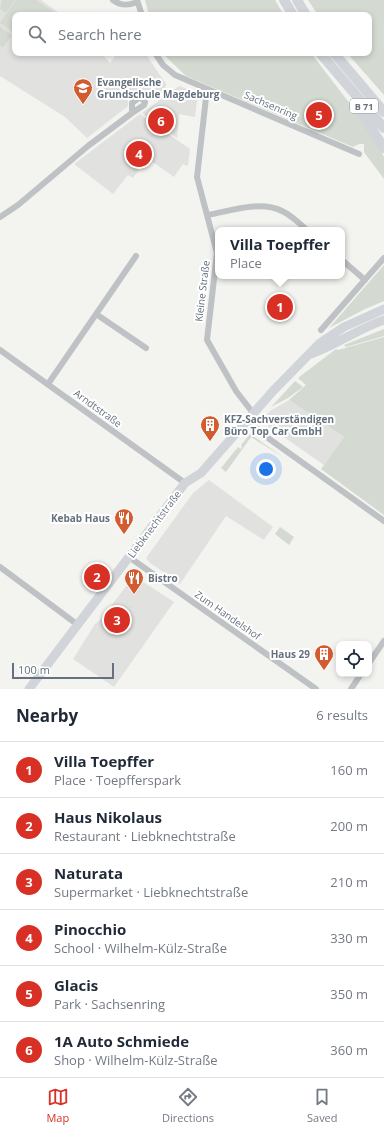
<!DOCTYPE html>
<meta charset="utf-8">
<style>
body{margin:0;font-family:"Open Sans",sans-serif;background:#f6f6f7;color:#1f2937}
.controls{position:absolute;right:12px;bottom:12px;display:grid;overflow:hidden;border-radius:8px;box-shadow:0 2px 6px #0003}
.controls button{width:36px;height:36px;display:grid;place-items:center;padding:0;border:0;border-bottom:1px solid #e0e1e3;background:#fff;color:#1f2937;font:20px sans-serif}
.scale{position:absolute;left:12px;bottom:10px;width:102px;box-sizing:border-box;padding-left:4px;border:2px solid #65727e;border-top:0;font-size:11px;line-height:14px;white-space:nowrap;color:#65727e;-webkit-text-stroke:3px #fff;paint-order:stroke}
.you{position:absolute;left:266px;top:469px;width:14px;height:14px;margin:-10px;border:3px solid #fff;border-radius:50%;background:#1a73e8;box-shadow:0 0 0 6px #1a73e833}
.badge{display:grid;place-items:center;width:26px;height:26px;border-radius:50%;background:#d93025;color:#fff;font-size:13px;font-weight:700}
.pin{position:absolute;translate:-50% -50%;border:2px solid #fff;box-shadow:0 1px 4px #0006}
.popup{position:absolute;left:215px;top:227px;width:130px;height:52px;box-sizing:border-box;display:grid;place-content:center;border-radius:8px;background:#fff;filter:drop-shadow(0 1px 3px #0005);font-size:13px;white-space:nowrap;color:#747a83}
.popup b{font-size:15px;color:#1f2937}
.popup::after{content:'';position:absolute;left:50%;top:100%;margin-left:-8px;border:8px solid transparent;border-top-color:#fff}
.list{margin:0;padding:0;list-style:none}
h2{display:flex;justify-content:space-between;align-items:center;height:52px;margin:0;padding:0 16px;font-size:17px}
h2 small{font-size:13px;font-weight:400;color:#747a83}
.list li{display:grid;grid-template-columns:26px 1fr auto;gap:12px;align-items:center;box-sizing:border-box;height:56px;padding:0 16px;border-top:1px solid #e0e1e3}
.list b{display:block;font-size:15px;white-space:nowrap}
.list p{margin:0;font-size:13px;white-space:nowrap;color:#747a83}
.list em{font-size:13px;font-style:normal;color:#747a83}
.icon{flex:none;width:22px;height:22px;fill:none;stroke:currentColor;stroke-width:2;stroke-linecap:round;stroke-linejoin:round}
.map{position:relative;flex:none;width:384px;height:689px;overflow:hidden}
.search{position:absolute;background:#fff;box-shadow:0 2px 6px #0003;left:12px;right:12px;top:12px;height:44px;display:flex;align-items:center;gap:10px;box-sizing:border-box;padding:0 14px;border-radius:8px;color:#747a83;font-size:15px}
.sheet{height:388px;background:#fff}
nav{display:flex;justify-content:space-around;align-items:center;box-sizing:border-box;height:56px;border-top:1px solid #e0e1e3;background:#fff;font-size:11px;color:#747a83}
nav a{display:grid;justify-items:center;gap:2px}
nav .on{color:#d93025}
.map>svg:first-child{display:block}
.built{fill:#e1e2e0}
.green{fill:#d4dad1}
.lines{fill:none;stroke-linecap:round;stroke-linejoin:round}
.minor{stroke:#bfc2c5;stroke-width:6}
.secondary{stroke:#d1d5d9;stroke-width:9}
.trunk{stroke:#d1d5d9;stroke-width:10}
.labels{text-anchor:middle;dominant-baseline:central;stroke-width:4;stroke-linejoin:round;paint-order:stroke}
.shield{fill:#fff;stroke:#939ca5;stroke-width:1}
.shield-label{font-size:9px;font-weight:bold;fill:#65727e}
.poi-label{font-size:10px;font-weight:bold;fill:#65727e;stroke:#fff;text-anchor:start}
.street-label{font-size:10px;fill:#65727e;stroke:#fff}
</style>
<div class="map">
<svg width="384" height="689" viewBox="0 0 384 689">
<rect width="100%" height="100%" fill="#f3f3f0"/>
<!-- built -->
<path class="built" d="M 0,0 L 41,0 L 62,15 L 15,15 L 15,53 L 101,53 L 110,63 L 117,53 L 145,53 L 166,84 L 165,90 L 151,100 L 145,93 L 138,90 L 128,98 L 128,106 L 87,138 L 65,117 L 0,76 Z
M 179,86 L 198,93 L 195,117 L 179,114 L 177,138 L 142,113 Z
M 140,114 L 190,149 L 188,166 L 183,164 L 174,177 L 147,158 L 133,178 L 128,175 L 113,194 L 74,164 Z
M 289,400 L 344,437 L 324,465 L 268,426 L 265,416 L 270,411 Z
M 209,480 L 273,527 L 264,540 L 226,516 L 180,584 L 149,562 L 146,558 L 193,493 Z
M 134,576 L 174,602 L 114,687 L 73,659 L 95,624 L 100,620 Z"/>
<!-- green -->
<path class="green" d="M 2,0 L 15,0 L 6,13 L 0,9 Z
M 16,0 L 36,0 L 53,11 L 51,15 L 15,15 L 13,32 L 0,23 Z
M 145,0 L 275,0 L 284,15 L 149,15 Z
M 308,0 L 384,0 L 384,95 L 347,53 L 369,53 L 369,15 L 318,15 Z
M 0,27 L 12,35 L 3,48 L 0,45 Z
M 162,53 L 311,53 L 360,117 L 379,147 L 384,157 L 384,179 L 364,152 L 364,144 L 359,144 L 353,147 L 186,76 Z
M 384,265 L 384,301 L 365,309 L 329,328 Z
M 384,329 L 384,336 L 346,347 L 344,345 Z
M 384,337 L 384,515 L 321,469 L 344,437 L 289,400 L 306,385 L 298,378 L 336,349 L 338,350 Z
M 295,381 L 303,387 L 288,398 L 271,407 Z
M 250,434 L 283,457 L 251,437 L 226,472 L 221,468 L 238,447 L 241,449 L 242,446 L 241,445 Z
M 280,527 L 294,537 L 289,545 L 275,534 Z"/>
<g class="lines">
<!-- minor -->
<path class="minor" d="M 113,0 C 121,6 128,6 137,2
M 137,0 L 142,15
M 155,53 L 163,65 L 175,75 L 359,154
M 207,89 L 197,177 L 217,253 L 207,340 L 236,391 L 253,413
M 140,97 L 145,102 L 144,105 L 132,113 L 132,103 Z
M 208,215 C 230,211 260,200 282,211 C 291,215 299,223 307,230
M 0,217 L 18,205 L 88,146 L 132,113
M 342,260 L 365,280
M 96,314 L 146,348
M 321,330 L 384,258
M 0,350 L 185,483
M 48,384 L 136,256
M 247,419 L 261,433 L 384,521
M 129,557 L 316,689
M 0,567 L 78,625
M 369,663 L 384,641
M 351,689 L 361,674"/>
<!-- secondary -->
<path class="secondary" d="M 311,354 C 336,345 358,329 384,320
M 29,689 L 185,483 L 201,473 L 273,391 L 320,343 L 344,327 L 384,309"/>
<!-- trunk -->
<path class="trunk" d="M 284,0 L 293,15
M 297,0 L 306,15
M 320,53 L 384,128
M 334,53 L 384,112
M 359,109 L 384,148"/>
</g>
<!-- icons -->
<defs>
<symbol id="school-pin" viewBox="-11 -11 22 30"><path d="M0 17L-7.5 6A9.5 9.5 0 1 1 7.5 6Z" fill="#d35b30" stroke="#fff"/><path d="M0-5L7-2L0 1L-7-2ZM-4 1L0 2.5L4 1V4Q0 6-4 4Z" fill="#fff"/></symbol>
<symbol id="building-pin" viewBox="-11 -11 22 30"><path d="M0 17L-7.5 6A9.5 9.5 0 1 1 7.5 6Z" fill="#d35b30" stroke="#fff"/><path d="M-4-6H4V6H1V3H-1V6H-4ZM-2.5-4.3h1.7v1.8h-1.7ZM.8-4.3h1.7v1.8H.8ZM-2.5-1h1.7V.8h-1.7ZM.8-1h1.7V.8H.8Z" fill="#fff"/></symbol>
<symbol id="restaurant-pin" viewBox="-11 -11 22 30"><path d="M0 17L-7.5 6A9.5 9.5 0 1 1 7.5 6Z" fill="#d35b30" stroke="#fff"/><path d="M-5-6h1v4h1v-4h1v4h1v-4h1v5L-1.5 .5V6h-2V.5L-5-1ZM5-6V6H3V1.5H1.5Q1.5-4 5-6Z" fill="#fff"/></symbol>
</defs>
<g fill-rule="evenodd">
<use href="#school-pin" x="72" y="77" width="22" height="30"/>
<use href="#building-pin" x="199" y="414" width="22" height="30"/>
<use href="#restaurant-pin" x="113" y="507" width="22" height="30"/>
<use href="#restaurant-pin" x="123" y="567" width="22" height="30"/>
<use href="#building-pin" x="313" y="643" width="22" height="30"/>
</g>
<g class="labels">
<!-- shield labels -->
<rect class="shield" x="350" y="99" width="28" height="14" rx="3"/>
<g class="shield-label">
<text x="364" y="106">B 71</text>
</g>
<!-- poi labels -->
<g class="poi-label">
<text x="97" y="82">Evangelische<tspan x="97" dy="12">Grundschule Magdeburg</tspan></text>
<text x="224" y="419">KFZ-Sachverständigen<tspan x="224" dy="12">Büro Top Car GmbH</tspan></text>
<text x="110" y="518" text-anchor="end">Kebab Haus</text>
<text x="148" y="578">Bistro</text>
<text x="310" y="654" text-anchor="end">Haus 29</text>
</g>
<!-- street labels -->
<g class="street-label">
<text transform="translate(271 105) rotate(23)">Sachsenring</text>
<text transform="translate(202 291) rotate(-83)">Kleine Straße</text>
<text transform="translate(98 408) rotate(36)">Arndtstraße</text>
<text transform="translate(154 524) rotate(-53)">Liebknechtstraße</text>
<text transform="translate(228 615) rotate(35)">Zum Handelshof</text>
</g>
</g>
</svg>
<div class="controls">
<button><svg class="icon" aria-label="locate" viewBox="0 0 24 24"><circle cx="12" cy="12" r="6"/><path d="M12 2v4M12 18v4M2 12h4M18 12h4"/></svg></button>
</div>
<div class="scale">100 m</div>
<div class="you"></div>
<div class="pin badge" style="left:280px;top:307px">1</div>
<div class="popup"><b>Villa Toepffer</b>Place</div>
<div class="pin badge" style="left:97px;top:577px">2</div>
<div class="pin badge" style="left:117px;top:620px">3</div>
<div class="pin badge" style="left:139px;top:154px">4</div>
<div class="pin badge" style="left:319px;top:115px">5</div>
<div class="pin badge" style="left:161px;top:121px">6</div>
<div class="search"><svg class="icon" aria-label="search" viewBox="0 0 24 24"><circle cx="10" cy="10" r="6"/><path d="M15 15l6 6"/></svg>Search here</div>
</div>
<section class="sheet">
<h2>Nearby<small>6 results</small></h2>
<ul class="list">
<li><span class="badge">1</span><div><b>Villa Toepffer</b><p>Place · Toepfferspark</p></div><em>160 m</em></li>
<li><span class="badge">2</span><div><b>Haus Nikolaus</b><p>Restaurant · Liebknechtstraße</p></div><em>200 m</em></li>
<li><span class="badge">3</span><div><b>Naturata</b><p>Supermarket · Liebknechtstraße</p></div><em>210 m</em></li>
<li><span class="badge">4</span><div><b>Pinocchio</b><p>School · Wilhelm-Külz-Straße</p></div><em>330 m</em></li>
<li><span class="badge">5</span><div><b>Glacis</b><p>Park · Sachsenring</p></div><em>350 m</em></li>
<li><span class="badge">6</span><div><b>1A Auto Schmiede</b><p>Shop · Wilhelm-Külz-Straße</p></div><em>360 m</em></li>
</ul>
</section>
<nav>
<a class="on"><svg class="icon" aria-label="map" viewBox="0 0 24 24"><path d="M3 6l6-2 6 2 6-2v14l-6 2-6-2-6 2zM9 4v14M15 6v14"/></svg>Map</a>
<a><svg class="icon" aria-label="directions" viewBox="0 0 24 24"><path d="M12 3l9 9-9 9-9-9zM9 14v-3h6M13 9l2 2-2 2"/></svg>Directions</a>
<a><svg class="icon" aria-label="saved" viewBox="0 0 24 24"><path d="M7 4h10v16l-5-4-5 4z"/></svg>Saved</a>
</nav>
